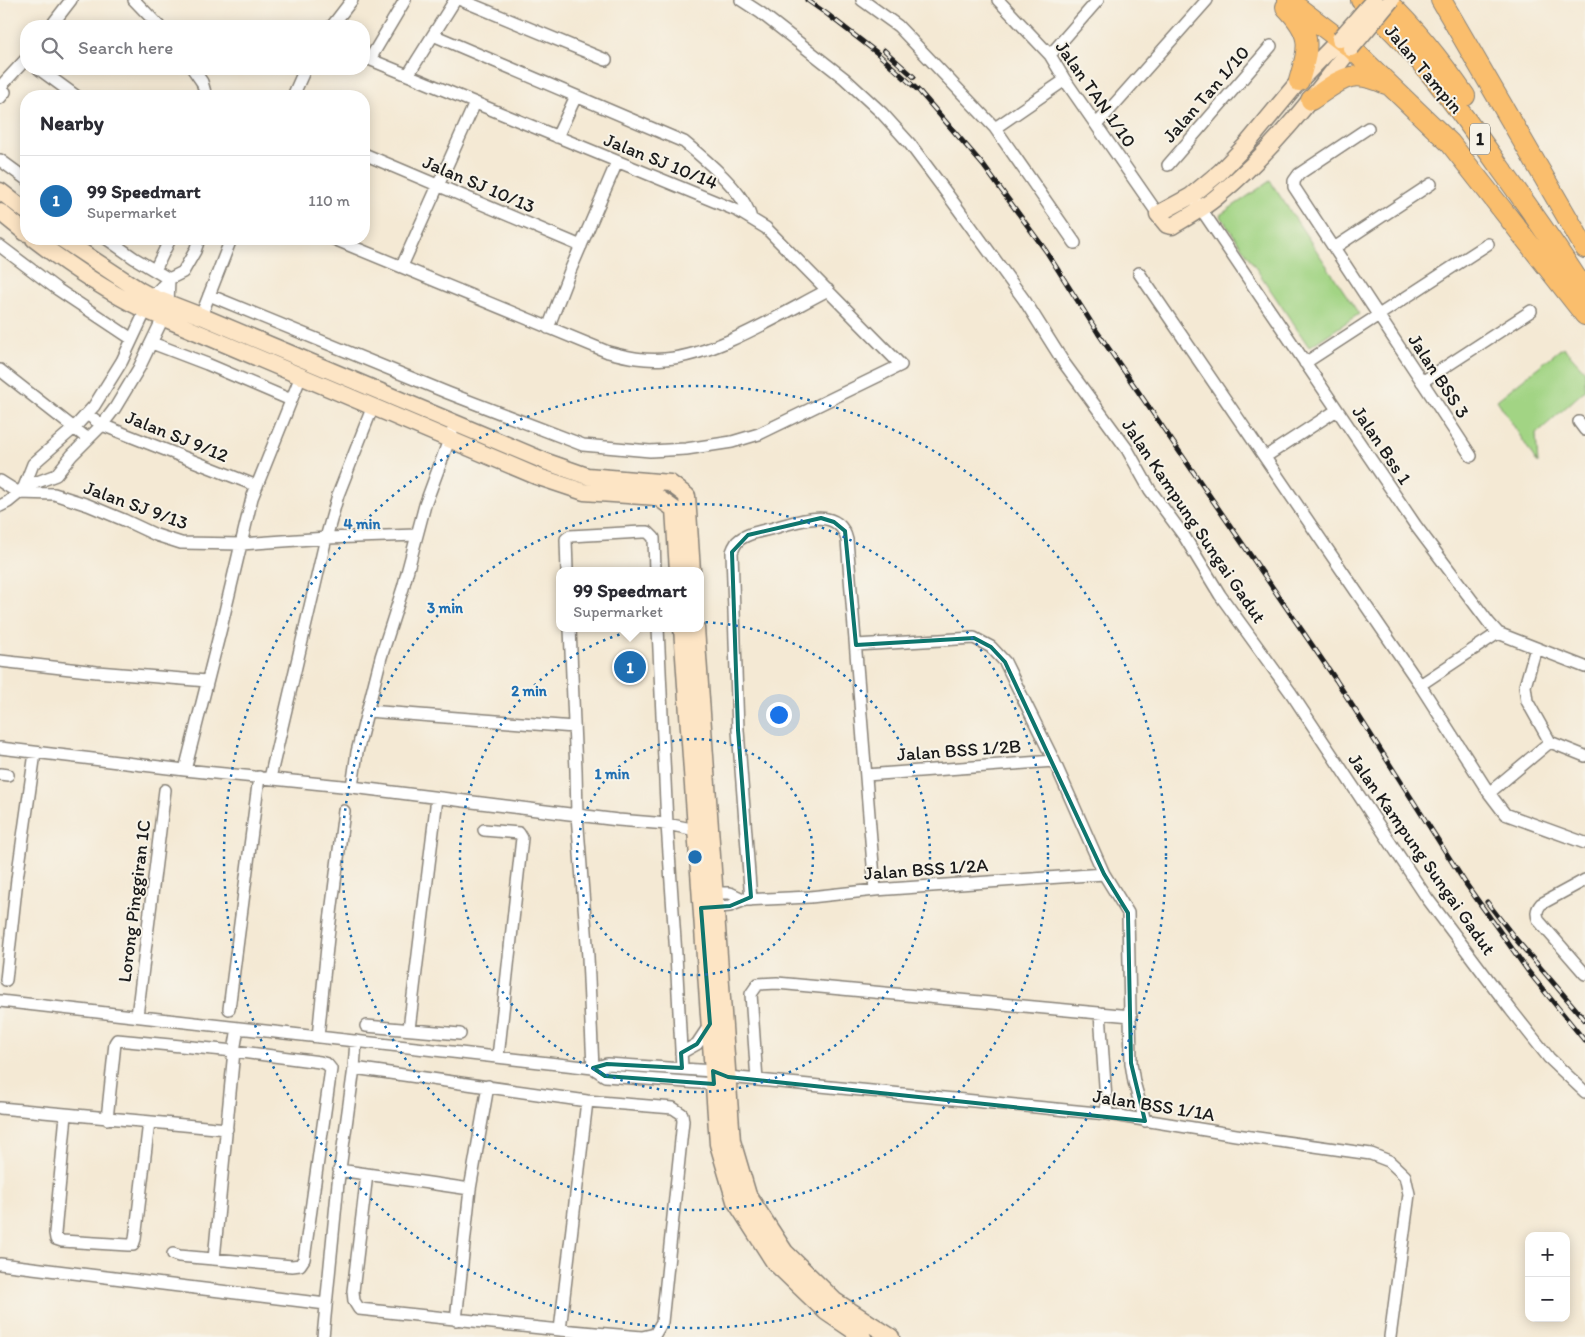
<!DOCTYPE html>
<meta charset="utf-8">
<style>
body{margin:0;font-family:Itim,sans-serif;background:#f2f2f3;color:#2b2b33}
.controls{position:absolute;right:15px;bottom:15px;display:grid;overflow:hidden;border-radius:10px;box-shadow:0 2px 12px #0003}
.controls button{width:45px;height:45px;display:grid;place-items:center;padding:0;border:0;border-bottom:1px solid #e1e1e2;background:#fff;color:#2b2b33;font:25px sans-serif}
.you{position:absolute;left:778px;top:714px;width:18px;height:18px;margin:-12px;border:4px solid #fff;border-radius:50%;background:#1a73e8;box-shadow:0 0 0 8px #1a73e833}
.badge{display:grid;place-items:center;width:32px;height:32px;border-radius:50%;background:#1f6fb2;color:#fff;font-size:16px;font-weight:700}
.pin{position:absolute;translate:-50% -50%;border:2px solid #fff;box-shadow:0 1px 5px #0006}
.popup{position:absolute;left:556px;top:567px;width:148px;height:65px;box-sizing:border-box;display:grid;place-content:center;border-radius:10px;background:#fff;filter:drop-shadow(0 1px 4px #0005);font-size:16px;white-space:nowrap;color:#7c7c81}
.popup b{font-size:19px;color:#2b2b33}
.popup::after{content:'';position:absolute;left:50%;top:100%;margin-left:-10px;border:10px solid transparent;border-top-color:#fff}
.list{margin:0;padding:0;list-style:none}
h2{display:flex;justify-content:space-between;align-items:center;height:65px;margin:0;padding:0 20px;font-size:21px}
h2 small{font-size:16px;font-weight:400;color:#7c7c81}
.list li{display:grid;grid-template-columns:32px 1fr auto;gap:15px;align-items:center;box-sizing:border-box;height:90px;padding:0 20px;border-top:1px solid #e1e1e2}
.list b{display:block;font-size:19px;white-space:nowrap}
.list p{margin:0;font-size:16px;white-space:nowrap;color:#7c7c81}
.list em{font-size:16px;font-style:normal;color:#7c7c81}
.icon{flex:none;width:28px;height:28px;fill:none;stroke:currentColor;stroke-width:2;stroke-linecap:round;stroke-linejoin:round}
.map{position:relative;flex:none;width:1585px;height:1337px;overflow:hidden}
.search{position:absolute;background:#fff;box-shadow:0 2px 12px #0003;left:20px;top:20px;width:350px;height:55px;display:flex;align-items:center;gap:12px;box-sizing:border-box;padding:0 18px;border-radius:20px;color:#7c7c81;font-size:19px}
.panel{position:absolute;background:#fff;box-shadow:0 2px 12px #0003;left:20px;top:90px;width:350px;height:155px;border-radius:20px}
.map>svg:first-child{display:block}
.green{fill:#a2d484;stroke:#5f7850}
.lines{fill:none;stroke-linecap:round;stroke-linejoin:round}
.street-casing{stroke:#888278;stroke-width:14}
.secondary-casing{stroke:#888278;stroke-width:19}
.highway-casing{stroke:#888278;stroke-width:22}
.street{stroke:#fff;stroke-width:11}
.secondary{stroke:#fde5c5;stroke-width:16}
.highway{stroke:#fabe6d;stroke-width:20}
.rail-casing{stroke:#1c1c1c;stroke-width:5}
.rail{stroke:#f7f3e8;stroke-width:3;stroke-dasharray:9;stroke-linecap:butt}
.secondary-bridge-casing{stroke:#888278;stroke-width:19;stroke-linecap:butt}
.secondary-bridge{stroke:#fde5c5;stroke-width:16}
.marked{fill:none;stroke:#0f766e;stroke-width:4;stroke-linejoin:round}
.ring{fill:none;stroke:#1f6fb2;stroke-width:2.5;stroke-dasharray:2.5 5}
.labels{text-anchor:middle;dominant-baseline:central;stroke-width:4;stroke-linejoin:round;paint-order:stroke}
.shield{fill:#f7f3e8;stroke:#5e5c59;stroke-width:1}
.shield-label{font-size:18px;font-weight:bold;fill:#1c1c1c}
.street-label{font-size:19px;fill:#1c1c1c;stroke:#f7f3e8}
.centre{fill:#1f6fb2;stroke:#f7f3e8;stroke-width:2.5}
.ring-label{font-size:15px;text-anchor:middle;font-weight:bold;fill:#1f6fb2;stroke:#f7f3e8;stroke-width:4;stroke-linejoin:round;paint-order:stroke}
</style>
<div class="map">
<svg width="1585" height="1337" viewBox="0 0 1585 1337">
<rect width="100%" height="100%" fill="#f7f3e8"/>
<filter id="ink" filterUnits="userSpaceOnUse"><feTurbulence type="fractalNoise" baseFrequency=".02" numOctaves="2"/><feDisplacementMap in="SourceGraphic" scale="10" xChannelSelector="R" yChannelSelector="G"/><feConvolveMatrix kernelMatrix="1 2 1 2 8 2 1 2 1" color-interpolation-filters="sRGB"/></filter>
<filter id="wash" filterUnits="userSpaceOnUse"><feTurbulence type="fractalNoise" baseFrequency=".0096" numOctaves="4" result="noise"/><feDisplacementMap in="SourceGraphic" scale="20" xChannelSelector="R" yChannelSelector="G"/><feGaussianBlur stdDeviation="1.12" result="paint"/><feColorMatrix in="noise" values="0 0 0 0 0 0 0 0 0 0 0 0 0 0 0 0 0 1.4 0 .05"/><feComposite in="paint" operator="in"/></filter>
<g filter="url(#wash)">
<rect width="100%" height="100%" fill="#f4e9d4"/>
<!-- green -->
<path class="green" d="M 1270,181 L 1359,314 L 1309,347 L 1220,215 Z
M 1563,347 L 1585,371 L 1585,390 L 1536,434 L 1538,464 L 1497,400 Z"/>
</g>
<g filter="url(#ink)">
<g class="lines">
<defs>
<path id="street" d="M 134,0 L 159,26
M 461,0 L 606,60
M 741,0 L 761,13 L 844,78 L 882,113 L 910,144 L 940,184 L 1025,301 L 1064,363 L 1127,449 L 1150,490 L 1184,536 L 1220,595 L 1291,693 L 1427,898 L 1511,1010 L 1549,1058 L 1585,1092
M 862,0 L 898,26 L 995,128 L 1075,243
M 998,0 L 1050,55 L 1065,80 L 1158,214
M 51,26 L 71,0
M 332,26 L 352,0
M 433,35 L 684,142 C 705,159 746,193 751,219
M 1050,55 L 1098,0
M 370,59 L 405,0
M 39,69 L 76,96
M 193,69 L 202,82 L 206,96
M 408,75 L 455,0
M 1,86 L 26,59
M 293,96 L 305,69
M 0,98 L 5,92
M 1097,124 L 1207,0
M 995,128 L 1065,80
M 1368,128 L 1299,174 L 1294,181 L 1294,187 L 1471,456
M 557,137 L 576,96
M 364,154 L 581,246
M 0,160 L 26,179
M 1168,165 L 1271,46
M 1197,203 L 1416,526 L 1489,623 L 1498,633 L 1585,667
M 107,239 L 134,258 L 169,279
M 334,239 L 608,352 C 627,357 645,361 665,359 C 717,355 781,314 828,290
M 0,246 L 57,289 L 132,339
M 1334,248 L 1431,184
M 402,266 L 475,103
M 155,270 L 170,239
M 1139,273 L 1420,685 L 1489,793 L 1505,814 L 1585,843
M 209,295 L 448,393 L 583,445 L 650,451 L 686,449 L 732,442 L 759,434 L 901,365 L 766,228 L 738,211 L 364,57
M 201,316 L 231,239
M 548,328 L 570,271 L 617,162
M 152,343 L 207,364 L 291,400
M 1305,363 L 1488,244
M 0,370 L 88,439
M 1422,382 L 1531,311
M 87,414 L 102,425 L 257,486
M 1579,422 L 1585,430
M 1265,457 L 1337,410
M 0,481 L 19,493 L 54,494 L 88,505 L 124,520 L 156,535 L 181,543 L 242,544 L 326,538 L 417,535
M 24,487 L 56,475 L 72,455 L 102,425 L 115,408 L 139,368 L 164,316 L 168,304 L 169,279
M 0,506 L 8,502 L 19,493 L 24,487 L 33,464 L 74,428 L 94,406 L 122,361 L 152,297 L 169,279 L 183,272 L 195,251 L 199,239
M 567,571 L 566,539 L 570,536 L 642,532 L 648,532 L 654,538 L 655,571
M 570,628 L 576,770 L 577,815 L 588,957 L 593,1068
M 658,628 L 667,824 L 676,955 L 682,1068
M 856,645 L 974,638 L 991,647 L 1005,662 L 1054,761 L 1104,874 L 1128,913 L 1131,1063 L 1134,1082 L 1145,1121
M 1536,648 L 1525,686 L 1527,701 L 1550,742 L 1585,756
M 0,661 L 97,672 L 207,681
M 1420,685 L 1498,633
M 368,711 L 574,727
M 0,748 L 185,770 L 352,787 L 618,820 L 667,824 L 696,830
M 185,770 L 221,628 L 252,498 L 301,376
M 0,774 L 8,775
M 866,775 L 1054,761
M 270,778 L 326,538 L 338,495 L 373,406
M 352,787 L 357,752 L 381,657 L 403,588 L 425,505 L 452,432
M 1489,793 L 1550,742
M 484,830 L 519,833 L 522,838 L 498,1057
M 1585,880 L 1541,904 C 1536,910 1536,914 1539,921 L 1585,974
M 745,900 L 810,897 L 875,890 L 1104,874
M 751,900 L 738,730 L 732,552 C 733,549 735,545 737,542 C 746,533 762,531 774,528 C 798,521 839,505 847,540 L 875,890
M 708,908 L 730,906 L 745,900 L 730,893 L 709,893
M 6,980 L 17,879 L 35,753
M 0,1001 L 593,1068 L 607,1064 L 713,1071 L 728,1077 L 1107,1114 L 1236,1135 L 1371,1154 L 1389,1161 L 1405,1176 L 1409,1194 L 1390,1337
M 229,1009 L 259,777
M 1100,1013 L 1107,1114
M 137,1016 L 165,790
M 366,1026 L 460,1034
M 409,1029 L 437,798
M 318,1037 L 328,937 L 344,811
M 681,1053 L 697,1044 L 709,1026
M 354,1068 L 587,1101 L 673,1108 L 682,1114 L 683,1121 L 662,1322 L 655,1334 L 642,1337 L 560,1330 L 359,1309 L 354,1301 L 353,1291 L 367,1174
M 593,1068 L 605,1076 L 714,1084 L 720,1081
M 757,1080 L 751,994 L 758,984 L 777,983 L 1131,1016
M 0,1108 L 227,1129
M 66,1115 L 55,1233 L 56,1239 L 62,1241 L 128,1245 L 133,1245 L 135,1239 L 149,1122
M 107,1119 L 115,1043 L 117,1040 L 234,1051 L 320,1062 L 327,1064 L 331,1069 L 304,1259 L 300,1265 L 292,1266 L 179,1256 L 173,1254
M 339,1170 L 470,1189
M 214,1259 L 234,1051 L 238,1028
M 0,1264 L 326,1304
M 456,1320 L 470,1189 L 488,1086
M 560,1330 L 587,1101
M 323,1337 L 338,1183 L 354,1068 L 356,1041"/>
<path id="secondary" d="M 1340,39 L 1299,81 L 1246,145 L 1220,172 L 1191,196 L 1158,214 L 1167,225 L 1172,226 C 1189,216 1206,207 1220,194 C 1270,153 1312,99 1351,48
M 0,191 L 26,211
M 0,212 L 26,233
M 34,239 C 68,265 106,291 145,310 L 536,476 L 584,492 L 657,497 L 674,509 L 678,571
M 62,239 L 139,290 L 152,297 L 201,316 L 547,462 L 587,476 L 670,483 L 687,496 L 692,571
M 682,628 L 718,1144 L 735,1201 L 774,1262 L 826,1312 L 863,1337
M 696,628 L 732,1141 L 748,1195 L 785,1252 L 835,1301 L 891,1337"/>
<path id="highway" d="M 1288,0 L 1351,48 L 1450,143 L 1585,315
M 1361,0 C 1416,49 1459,109 1501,169 C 1530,209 1558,249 1585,291
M 1385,0 C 1416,29 1441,61 1465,96
M 1441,0 L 1585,248
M 1286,7 C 1313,35 1309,46 1299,81
M 1311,100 C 1341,80 1350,67 1386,84"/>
</defs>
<!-- street casing -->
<use href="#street" class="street-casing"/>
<!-- secondary casing -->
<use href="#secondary" class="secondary-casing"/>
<!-- highway casing -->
<use href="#highway" class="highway-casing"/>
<!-- street -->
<use href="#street" class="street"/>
<!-- secondary -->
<use href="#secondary" class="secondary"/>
<!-- highway -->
<use href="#highway" class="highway"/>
<defs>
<path id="rail" d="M 807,0 L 827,14 L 876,52 L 920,92 L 983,165 L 1046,251 L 1098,333 L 1336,680 L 1466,884 L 1528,971 L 1585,1041
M 884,50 L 914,77
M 1487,902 L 1514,937 L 1585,1020"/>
</defs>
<!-- rail casing -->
<use href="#rail" class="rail-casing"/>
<!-- rail -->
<use href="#rail" class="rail"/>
<defs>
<path id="secondary-bridge" d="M 1340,39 L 1374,0
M 1351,48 L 1391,0"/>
</defs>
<!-- secondary-bridge casing -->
<use href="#secondary-bridge" class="secondary-bridge-casing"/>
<!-- secondary-bridge -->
<use href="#secondary-bridge" class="secondary-bridge"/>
</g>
</g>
<!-- marked area -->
<path class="marked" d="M 821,518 L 834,522 L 845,531 L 856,645 L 974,638 L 991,647 L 1005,662 L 1104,874 L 1128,913 L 1131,1063 L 1145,1121 L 728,1077 L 713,1071 L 714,1084 L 605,1076 L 593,1068 L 607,1064 L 682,1068 L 681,1053 L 697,1044 L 710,1024 L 701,908 L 730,906 L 751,897 L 738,730 L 732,552 L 748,535 Z"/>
<!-- distance rings -->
<g class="ring">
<circle cx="695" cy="857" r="118"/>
<circle cx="695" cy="857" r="235"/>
<circle cx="695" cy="857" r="353"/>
<circle cx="695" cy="857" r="471"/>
</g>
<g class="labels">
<!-- shield labels -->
<rect class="shield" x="1470" y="123.5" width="20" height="31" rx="4"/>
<g class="shield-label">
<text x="1480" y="139">1</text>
</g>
<!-- street labels -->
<g class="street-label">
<text transform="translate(1424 69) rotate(50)">Jalan Tampin</text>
<text transform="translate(1096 94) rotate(55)">Jalan TAN 1/10</text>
<text transform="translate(1206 94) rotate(-49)">Jalan Tan 1/10</text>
<text transform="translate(661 161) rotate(22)">Jalan SJ 10/14</text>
<text transform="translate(479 184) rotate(23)">Jalan SJ 10/13</text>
<text transform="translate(1439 376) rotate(57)">Jalan BSS 3</text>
<text transform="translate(177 436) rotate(22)">Jalan SJ 9/12</text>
<text transform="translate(1382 445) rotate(56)">Jalan Bss 1</text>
<text transform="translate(136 505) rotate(20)">Jalan SJ 9/13</text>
<text transform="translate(1194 521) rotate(56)">Jalan Kampung Sungai Gadut</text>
<text transform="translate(959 750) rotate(-4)">Jalan BSS 1/2B</text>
<text transform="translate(1422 854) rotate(55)">Jalan Kampung Sungai Gadut</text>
<text transform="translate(926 869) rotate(-4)">Jalan BSS 1/2A</text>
<text transform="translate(134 901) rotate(-83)">Lorong Pinggiran 1C</text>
<text transform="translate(1154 1105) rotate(9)">Jalan BSS 1/1A</text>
</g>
</g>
<circle cx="695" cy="857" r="8" class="centre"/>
<g class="ring-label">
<text x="362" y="529">4 min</text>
<text x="445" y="613">3 min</text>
<text x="529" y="696">2 min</text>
<text x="612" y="779">1 min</text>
</g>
</svg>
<div class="controls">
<button>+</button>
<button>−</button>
</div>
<div class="you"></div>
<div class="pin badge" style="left:630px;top:667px">1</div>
<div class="popup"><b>99 Speedmart</b>Supermarket</div>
<div class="search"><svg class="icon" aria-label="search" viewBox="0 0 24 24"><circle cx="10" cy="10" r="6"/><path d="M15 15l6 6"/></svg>Search here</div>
<section class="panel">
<h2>Nearby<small></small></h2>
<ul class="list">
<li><span class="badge">1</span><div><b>99 Speedmart</b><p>Supermarket</p></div><em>110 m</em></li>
</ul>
</section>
</div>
